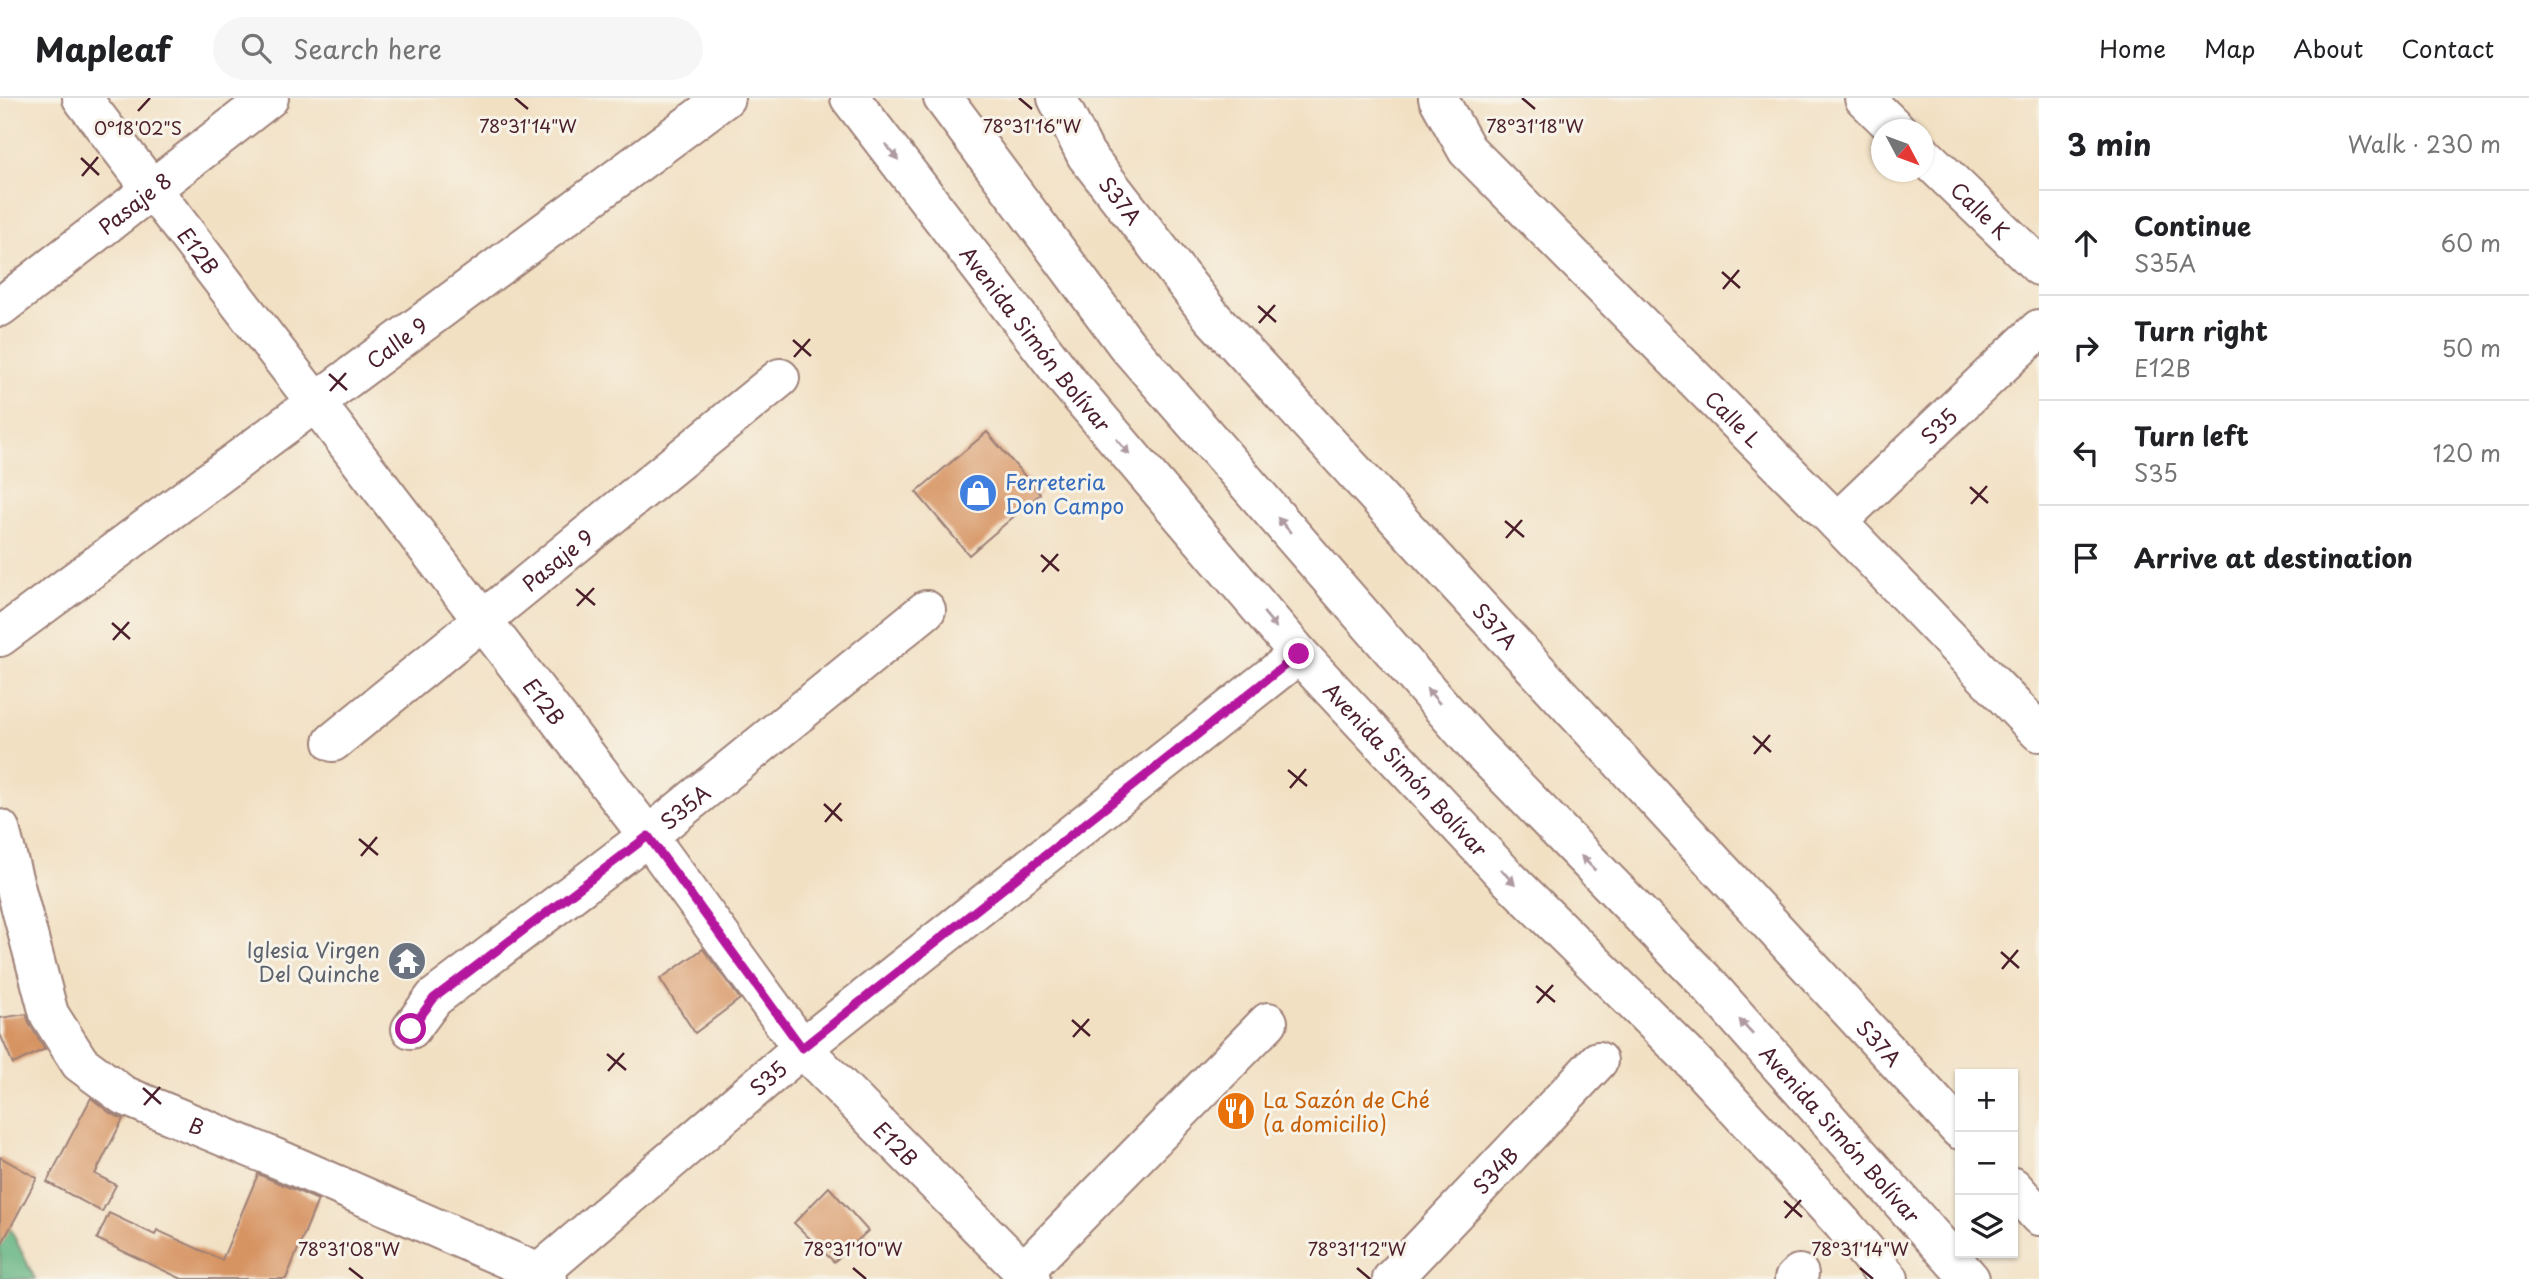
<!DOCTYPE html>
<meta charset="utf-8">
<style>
body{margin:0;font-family:"Playpen Sans",sans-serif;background:#f6f6f6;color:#202124}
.controls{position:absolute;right:21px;bottom:21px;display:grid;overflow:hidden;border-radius:0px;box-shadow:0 2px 5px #0004}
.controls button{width:63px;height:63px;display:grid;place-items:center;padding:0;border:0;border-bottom:2px solid #e0e0e0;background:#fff;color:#202124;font:35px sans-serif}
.compass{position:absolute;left:1871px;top:21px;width:63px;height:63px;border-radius:50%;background:#fff;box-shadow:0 2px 5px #0004;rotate:131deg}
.stop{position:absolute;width:21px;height:21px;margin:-16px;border:5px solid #b5179e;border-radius:50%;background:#fff}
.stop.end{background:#b5179e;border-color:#fff;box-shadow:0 2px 7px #0008}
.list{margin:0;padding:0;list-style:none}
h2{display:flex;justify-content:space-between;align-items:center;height:91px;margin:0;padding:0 28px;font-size:30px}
h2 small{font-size:23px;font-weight:400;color:#757577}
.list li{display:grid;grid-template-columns:46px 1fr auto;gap:21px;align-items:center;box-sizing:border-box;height:105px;padding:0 28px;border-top:2px solid #e0e0e0}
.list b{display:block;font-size:26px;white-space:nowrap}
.list p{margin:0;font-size:23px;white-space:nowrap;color:#757577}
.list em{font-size:23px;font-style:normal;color:#757577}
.icon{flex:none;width:38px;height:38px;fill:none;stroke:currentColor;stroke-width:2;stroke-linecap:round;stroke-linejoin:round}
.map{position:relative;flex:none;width:2039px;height:1181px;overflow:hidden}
header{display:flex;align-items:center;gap:42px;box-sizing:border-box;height:98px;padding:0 35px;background:#fff;border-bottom:2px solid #e0e0e0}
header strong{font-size:33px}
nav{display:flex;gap:38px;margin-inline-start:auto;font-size:24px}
.search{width:490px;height:63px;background:#f6f6f6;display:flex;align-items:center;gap:18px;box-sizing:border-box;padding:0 24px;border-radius:38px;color:#757577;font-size:26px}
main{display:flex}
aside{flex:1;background:#fff}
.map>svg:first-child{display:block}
.forest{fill:#60b280;stroke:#556856;stroke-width:2}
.building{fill:#d79463}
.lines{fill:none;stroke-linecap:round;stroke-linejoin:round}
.minor-casing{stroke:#9e8077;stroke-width:42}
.trunk-casing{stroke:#9e8077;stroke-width:42}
.minor{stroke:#fff;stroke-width:38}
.trunk{stroke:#fff;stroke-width:38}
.oneway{fill:#ae9aa0}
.route{stroke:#b5179e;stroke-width:9}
.ticks{fill:none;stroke:#4a1f2b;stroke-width:2.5}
.labels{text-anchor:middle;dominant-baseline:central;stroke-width:6;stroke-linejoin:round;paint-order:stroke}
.street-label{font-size:21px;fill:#4a1f2b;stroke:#f7f3e8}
.shop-label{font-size:21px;fill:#366cbe;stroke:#f7f3e8;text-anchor:start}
.worship-label{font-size:21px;fill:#5b616d;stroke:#f7f3e8;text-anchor:end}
.food-label{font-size:21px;fill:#c56008;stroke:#f7f3e8;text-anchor:start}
.ticks-label{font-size:18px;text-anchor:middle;fill:#4a1f2b;stroke:#f7f3e8;stroke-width:6;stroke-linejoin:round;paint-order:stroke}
</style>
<header>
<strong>Mapleaf</strong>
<div class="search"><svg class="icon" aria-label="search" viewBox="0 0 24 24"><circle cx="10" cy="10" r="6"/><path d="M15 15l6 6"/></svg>Search here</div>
<nav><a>Home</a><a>Map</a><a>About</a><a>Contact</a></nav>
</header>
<main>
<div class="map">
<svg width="2039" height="1181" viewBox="0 0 2039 1181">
<rect width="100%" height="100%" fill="#f7f3e8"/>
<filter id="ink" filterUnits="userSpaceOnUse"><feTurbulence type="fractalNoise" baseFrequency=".0143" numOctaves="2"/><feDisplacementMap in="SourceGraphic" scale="14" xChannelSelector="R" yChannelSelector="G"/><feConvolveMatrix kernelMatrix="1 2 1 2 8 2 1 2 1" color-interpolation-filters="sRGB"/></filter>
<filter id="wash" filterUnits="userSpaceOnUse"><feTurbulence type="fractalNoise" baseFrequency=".00686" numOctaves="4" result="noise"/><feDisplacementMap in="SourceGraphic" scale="28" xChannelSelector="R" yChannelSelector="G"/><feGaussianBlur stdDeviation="1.57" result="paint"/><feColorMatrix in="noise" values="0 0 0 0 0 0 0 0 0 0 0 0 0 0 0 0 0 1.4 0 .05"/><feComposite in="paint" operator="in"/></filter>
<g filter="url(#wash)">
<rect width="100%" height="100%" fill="#f2e0c3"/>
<!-- forest -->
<path class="forest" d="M 0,1110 L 35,1181 L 0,1181 Z"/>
<g id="blocks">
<!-- building -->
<path class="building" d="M 987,334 L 1040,396 L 969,457 L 916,394 Z
M 703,851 L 740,901 L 695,935 L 660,881 Z
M 26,916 L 30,927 L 45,951 L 13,966 L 0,936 L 0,920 Z
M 91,1000 L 110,1015 L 123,1021 L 95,1076 L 116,1087 L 102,1114 L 47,1084 Z
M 0,1059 L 37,1080 L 0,1149 Z
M 258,1076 L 318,1102 L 286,1181 L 182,1181 L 97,1141 L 109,1115 L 155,1137 L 157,1132 L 222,1162 Z
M 829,1089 L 868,1133 L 834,1164 L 794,1125 Z"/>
</g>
</g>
<g filter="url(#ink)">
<use href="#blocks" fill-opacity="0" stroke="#9e8077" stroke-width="2"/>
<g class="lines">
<defs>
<g id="minor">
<path id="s1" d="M 82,0 L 648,738 L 802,950 L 1031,1181"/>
<path id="s2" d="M 1057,0 L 1086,57 L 1212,219 L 1960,1032"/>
<path id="s3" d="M 1438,0 L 1467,52 L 1837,424 L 2039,634"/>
<path d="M 1864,0 L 1897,32"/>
<path id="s4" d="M 1924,57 L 2039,168"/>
<path id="s5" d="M 0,209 L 269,0"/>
<path id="s6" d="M 1837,424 L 2039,231"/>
<path id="s7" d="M 0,539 L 725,0"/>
<path id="s8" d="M 333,644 L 780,280"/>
<path id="s9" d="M 0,731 L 49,916 L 80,965 L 123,997 L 285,1064 L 539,1175 L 548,1181"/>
<path id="s10" d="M 411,931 L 434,900 L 648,738 L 926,512"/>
<path d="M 2013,1089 L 2039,1118"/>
<path d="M 1024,1173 L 1268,924"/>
<path id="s11" d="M 539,1175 L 802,950 L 1299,556"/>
<path id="s12" d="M 1392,1181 L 1598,963"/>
<path d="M 1794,1181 L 1799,1176"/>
</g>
<g id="trunk">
<path id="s13" d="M 850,0 L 1069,285 L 1299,556 L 1507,779 L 1691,961 L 1842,1125 L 1889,1181"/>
<path id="s14" d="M 943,0 L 1126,246 L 1476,648 L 1704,882 L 1970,1181"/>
</g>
</defs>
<!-- minor casing -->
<use href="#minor" class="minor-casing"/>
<!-- trunk casing -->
<use href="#trunk" class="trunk-casing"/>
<!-- minor -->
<use href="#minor" class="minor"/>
<!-- trunk -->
<use href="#trunk" class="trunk"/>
</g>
<!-- one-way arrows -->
<defs><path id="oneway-solid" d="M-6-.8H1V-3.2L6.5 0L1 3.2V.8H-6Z" transform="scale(1.75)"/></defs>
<g class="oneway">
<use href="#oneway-solid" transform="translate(892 54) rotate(52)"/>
<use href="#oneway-solid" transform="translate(1123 349) rotate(50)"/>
<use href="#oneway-solid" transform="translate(1284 427) rotate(-131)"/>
<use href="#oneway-solid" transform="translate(1270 522) rotate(50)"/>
<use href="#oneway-solid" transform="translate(1433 598) rotate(-131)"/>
<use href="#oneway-solid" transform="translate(1588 765) rotate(-135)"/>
<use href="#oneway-solid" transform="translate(1508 779) rotate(46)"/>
<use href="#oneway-solid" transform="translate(1746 929) rotate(-132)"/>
</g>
</g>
<g class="lines" filter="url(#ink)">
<!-- route -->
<path class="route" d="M 411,931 L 434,900 L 648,738 L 802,950 L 1299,556"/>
</g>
<!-- ticks -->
<path class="ticks" d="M 515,0 L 528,11M 1019,0 L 1032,11M 1522,0 L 1535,11M 138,13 L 150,0M 81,60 L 99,77M 82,78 L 98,59M 1722,174 L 1740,190M 1723,191 L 1739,172M 1258,208 L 1276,224M 1259,225 L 1275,207M 793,242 L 811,258M 794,259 L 810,241M 329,276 L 347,292M 330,293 L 346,275M 1970,389 L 1988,405M 1971,406 L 1987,388M 1505,423 L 1524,439M 1506,440 L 1522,422M 1041,457 L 1059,473M 1042,474 L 1058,456M 576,491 L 595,507M 577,508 L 594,490M 112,525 L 130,541M 113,542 L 129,524M 1753,638 L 1771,654M 1754,656 L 1770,637M 1288,672 L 1307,688M 1290,690 L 1306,671M 824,706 L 842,723M 825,724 L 841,705M 359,741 L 378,757M 361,758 L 377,739M 2001,854 L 2019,870M 2002,871 L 2018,852M 1536,888 L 1555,904M 1537,905 L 1553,887M 1072,922 L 1090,938M 1073,939 L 1089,921M 607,956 L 626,972M 608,973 L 624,955M 143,990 L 161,1006M 144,1007 L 160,989M 1784,1103 L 1802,1119M 1785,1120 L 1801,1102M 349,1170 L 363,1181M 853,1170 L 866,1181M 1357,1170 L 1370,1181M 1860,1170 L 1873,1181"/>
<!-- icons -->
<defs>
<symbol id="shop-disc" viewBox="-11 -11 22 22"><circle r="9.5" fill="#3f7fe0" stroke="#f7f3e8"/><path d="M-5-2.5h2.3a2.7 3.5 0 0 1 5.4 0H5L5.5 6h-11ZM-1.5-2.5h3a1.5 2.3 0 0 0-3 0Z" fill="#fff"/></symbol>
<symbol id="temple-disc" viewBox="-11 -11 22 22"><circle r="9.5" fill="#6b7280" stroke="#f7f3e8"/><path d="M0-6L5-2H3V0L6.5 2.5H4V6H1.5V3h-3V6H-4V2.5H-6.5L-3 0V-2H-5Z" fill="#fff"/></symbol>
<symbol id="restaurant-disc" viewBox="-11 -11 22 22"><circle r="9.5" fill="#e8710a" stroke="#f7f3e8"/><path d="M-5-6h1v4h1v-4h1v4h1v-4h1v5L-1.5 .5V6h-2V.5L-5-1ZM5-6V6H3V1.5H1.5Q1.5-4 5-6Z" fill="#fff"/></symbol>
</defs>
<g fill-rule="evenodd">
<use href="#shop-disc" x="956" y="373" width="44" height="44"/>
<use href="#temple-disc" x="385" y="841" width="44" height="44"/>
<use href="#restaurant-disc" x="1214" y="991" width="44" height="44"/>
</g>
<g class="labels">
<!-- street labels -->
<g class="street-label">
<text stroke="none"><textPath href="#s2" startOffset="121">S37A</textPath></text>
<text stroke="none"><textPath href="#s5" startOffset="170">Pasaje 8</textPath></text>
<text stroke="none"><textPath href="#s4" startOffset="79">Calle K</textPath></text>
<text stroke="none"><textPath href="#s1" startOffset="192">E12B</textPath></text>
<text stroke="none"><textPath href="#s13" startOffset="304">Avenida Simón Bolívar</textPath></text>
<text stroke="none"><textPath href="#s7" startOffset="494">Calle 9</textPath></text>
<text stroke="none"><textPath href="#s3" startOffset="438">Calle L</textPath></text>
<text stroke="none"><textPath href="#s6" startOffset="140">S35</textPath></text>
<text stroke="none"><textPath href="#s8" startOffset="289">Pasaje 9</textPath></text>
<text stroke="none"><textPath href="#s2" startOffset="688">S37A</textPath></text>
<text stroke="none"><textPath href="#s1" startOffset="760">E12B</textPath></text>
<text stroke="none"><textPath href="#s13" startOffset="872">Avenida Simón Bolívar</textPath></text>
<text stroke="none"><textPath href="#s10" startOffset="354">S35A</textPath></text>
<text stroke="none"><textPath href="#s2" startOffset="1255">S37A</textPath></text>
<text stroke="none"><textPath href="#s11" startOffset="301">S35</textPath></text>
<text stroke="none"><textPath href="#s9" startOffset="383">B</textPath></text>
<text stroke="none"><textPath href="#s14" startOffset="1372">Avenida Simón Bolívar</textPath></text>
<text stroke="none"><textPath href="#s1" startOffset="1326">E12B</textPath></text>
<text stroke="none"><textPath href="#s12" startOffset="150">S34B</textPath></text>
</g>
<!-- shop labels -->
<g class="shop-label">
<text x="1005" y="383">Ferreteria<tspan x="1005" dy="24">Don Campo</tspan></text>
</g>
<!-- worship labels -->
<g class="worship-label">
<text x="380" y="851">Iglesia Virgen<tspan x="380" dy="24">Del Quinche</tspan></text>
</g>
<!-- food labels -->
<g class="food-label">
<text x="1263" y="1001">La Sazón de Ché<tspan x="1263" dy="24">(a domicilio)</tspan></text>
</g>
</g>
<g class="ticks-label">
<text x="528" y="35">78°31'14"W</text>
<text x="1032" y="35">78°31'16"W</text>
<text x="1535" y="35">78°31'18"W</text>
<text x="138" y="37">0°18'02"S</text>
<text x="349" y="1158">78°31'08"W</text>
<text x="853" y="1158">78°31'10"W</text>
<text x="1357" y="1158">78°31'12"W</text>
<text x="1860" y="1158">78°31'14"W</text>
</g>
</svg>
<div class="controls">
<button>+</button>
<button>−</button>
<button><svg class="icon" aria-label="layers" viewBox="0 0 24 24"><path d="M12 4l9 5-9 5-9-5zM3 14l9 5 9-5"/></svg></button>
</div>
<svg class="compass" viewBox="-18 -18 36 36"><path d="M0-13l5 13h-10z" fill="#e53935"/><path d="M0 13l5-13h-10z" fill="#757577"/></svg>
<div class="stop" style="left:411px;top:931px"></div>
<div class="stop end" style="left:1299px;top:556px"></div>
</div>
<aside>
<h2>3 min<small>Walk · 230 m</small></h2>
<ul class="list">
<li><svg class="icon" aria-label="ahead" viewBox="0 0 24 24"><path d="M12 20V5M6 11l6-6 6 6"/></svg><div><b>Continue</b><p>S35A</p></div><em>60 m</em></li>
<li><svg class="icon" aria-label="right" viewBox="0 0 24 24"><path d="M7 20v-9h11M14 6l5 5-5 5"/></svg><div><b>Turn right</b><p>E12B</p></div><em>50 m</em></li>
<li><svg class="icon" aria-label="left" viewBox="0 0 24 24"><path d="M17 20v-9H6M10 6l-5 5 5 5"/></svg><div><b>Turn left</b><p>S35</p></div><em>120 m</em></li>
<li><svg class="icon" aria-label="arrive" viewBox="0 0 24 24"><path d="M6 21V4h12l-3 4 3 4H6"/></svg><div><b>Arrive at destination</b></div></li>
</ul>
</aside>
</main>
